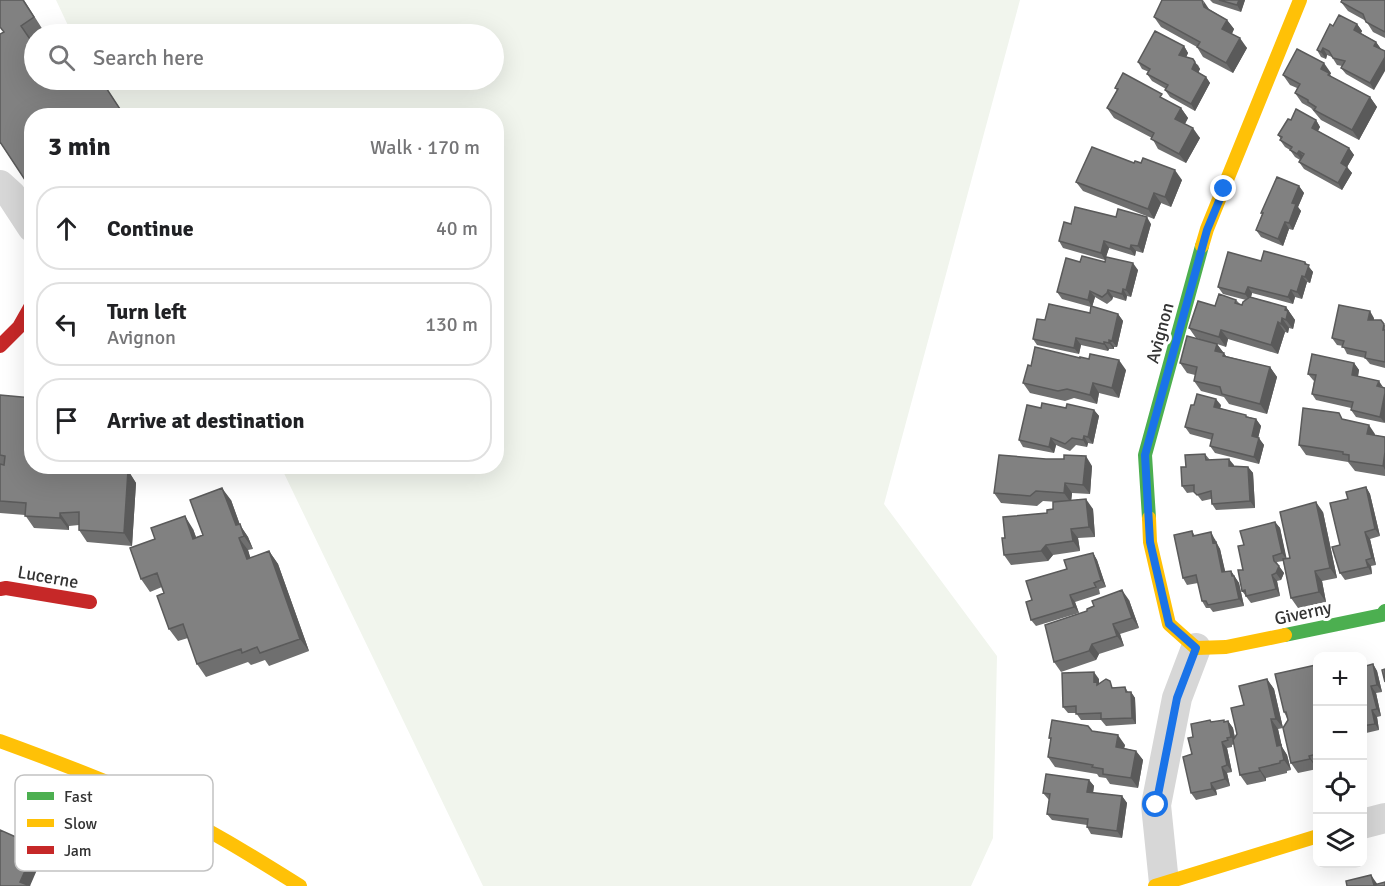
<!DOCTYPE html>
<meta charset="utf-8">
<style>
body{margin:0;font-family:Signika,sans-serif;background:#f2f2f2;color:#202124}
.controls{position:absolute;right:18px;bottom:18px;display:grid;overflow:hidden;border-radius:12px;box-shadow:0 6px 24px #0002}
.controls button{width:54px;height:54px;display:grid;place-items:center;padding:0;border:0;border-bottom:2px solid #e0e0e0;background:#fff;color:#202124;font:30px sans-serif}
.stop{position:absolute;width:18px;height:18px;margin:-14px;border:4px solid #1a73e8;border-radius:50%;background:#fff}
.stop.end{background:#1a73e8;border-color:#fff;box-shadow:0 2px 6px #0008}
.list{margin:0;padding:0;list-style:none}
h2{display:flex;justify-content:space-between;align-items:center;height:78px;margin:0;padding:0 24px;font-size:26px}
h2 small{font-size:20px;font-weight:400;color:#757577}
.list li{display:grid;grid-template-columns:39px 1fr auto;gap:18px;align-items:center;box-sizing:border-box;height:84px;margin:0 12px 12px;padding:0 12px;border:2px solid #e0e0e0;border-radius:24px}
.list b{display:block;font-size:22px;white-space:nowrap}
.list p{margin:0;font-size:20px;white-space:nowrap;color:#757577}
.list em{font-size:20px;font-style:normal;color:#757577}
.icon{flex:none;width:33px;height:33px;fill:none;stroke:currentColor;stroke-width:2;stroke-linecap:round;stroke-linejoin:round}
.map{position:relative;flex:none;width:1385px;height:886px;overflow:hidden}
.search{position:absolute;background:#fff;box-shadow:0 6px 24px #0002;left:24px;top:24px;width:480px;height:66px;display:flex;align-items:center;gap:15px;box-sizing:border-box;padding:0 21px;border-radius:33px;color:#757577;font-size:22px}
.panel{position:absolute;background:#fff;box-shadow:0 6px 24px #0002;left:24px;top:108px;width:480px;height:366px;border-radius:24px}
.map>svg:first-child{display:block}
.green{fill:#f1f5ed}
.lines{fill:none;stroke-linecap:round;stroke-linejoin:round}
.street{stroke:#d7d7d7;stroke-width:30}
.fast{stroke:#4caf50;stroke-width:14}
.slow{stroke:#ffc107;stroke-width:14}
.jam{stroke:#c62828;stroke-width:14}
.wall{fill:#6f6f6f}
.shaded-wall{fill:#5a5a5a}
.building{fill:#818181;stroke:#5a5a5a;stroke-width:1.5}
.route{stroke:#1a73e8;stroke-width:8}
.labels{text-anchor:middle;dominant-baseline:central;stroke-width:6;stroke-linejoin:round;paint-order:stroke}
.street-label{font-size:18px;fill:#333;stroke:#fff}
.key{fill:#fff;stroke:#c2c2c2;stroke-width:1.5}
.key-label{font-size:16px;fill:#333}
</style>
<div class="map">
<svg width="1385" height="886" viewBox="0 0 1385 886">
<rect width="100%" height="100%" fill="#fff"/>
<!-- green -->
<path class="green" d="M 56,0 L 1020,0 L 884,504 L 997,656 L 993,838 L 971,886 L 483,886 L 281,467 L 496,466 L 496,116 L 111,115 L 94,80 L 494,80 L 494,34 L 72,34 Z"/>
<g class="lines">
<!-- street -->
<path class="street" d="M 0,185 L 11,195 L 32,227
M 1362,824 L 1385,818
M 1164,883 L 1156,805 L 1177,698 L 1196,648"/>
<!-- fast -->
<path class="fast" d="M 1149,518 L 1145,455 L 1202,246
M 1285,635 L 1382,615 L 1385,611"/>
<!-- slow -->
<path class="slow" d="M 1202,246 L 1207,229 L 1300,0
M 1149,518 L 1150,542 L 1169,624 L 1196,648 L 1226,647 L 1285,635
M 0,741 C 52,760 103,779 153,802 C 204,826 252,856 300,886
M 1155,886 L 1318,836"/>
<!-- jam -->
<path class="jam" d="M 0,346 L 19,327 L 32,304
M 0,589 L 6,588 L 90,602"/>
</g>
<!-- wall -->
<path class="wall" d="M 24,0 L 43,30 L 30,38 L 32,42 L 34,80 L 101,80 L 125,116 L 32,116 L 32,190 L 1,144 L 0,144 L 0,34 L 4,32 Z
M 1210,0 L 1245,0 L 1241,12 L 1213,3 Z
M 1385,0 L 1385,38 L 1373,32 L 1366,21 L 1348,11 L 1341,2 Z
M 1209,9 L 1227,20 L 1234,29 L 1232,34 L 1247,48 L 1233,73 L 1203,57 L 1197,47 L 1161,27 L 1154,17 Z
M 1357,24 L 1362,31 L 1361,33 L 1376,42 L 1381,49 L 1374,90 L 1346,74 L 1341,68 L 1342,66 L 1337,65 L 1332,57 L 1327,55 L 1326,59 L 1321,57 L 1317,50 L 1333,26 Z
M 1184,46 L 1188,53 L 1186,57 L 1198,65 L 1200,69 L 1198,72 L 1206,77 L 1210,83 L 1195,111 L 1170,97 L 1165,90 L 1166,89 L 1152,81 L 1147,74 L 1149,72 L 1142,69 L 1138,62 Z
M 1331,73 L 1330,75 L 1332,77 L 1370,97 L 1377,107 L 1359,140 L 1321,120 L 1311,108 L 1302,103 L 1295,93 L 1297,88 L 1290,85 L 1283,75 Z
M 1115,88 L 1165,100 L 1181,108 L 1188,118 L 1185,124 L 1200,138 L 1186,163 L 1158,149 L 1152,138 L 1114,118 L 1107,108 L 1117,90 Z
M 1291,120 L 1316,120 L 1320,127 L 1318,131 L 1349,148 L 1354,155 L 1347,167 L 1352,173 L 1342,190 L 1304,169 L 1299,162 L 1300,160 L 1295,157 L 1290,150 L 1285,147 L 1280,140 L 1281,139 L 1278,135 Z
M 1134,163 L 1182,180 L 1171,207 L 1161,203 L 1154,219 L 1083,191 L 1076,182 Z
M 1299,186 L 1304,193 L 1298,207 L 1301,211 L 1293,230 L 1289,229 L 1283,246 L 1261,237 L 1256,230 L 1262,214 L 1261,213 Z
M 1116,217 L 1151,224 L 1143,253 L 1136,251 L 1135,256 L 1109,248 L 1106,257 L 1138,270 L 1131,297 L 1127,296 L 1126,301 L 1113,297 L 1112,300 L 1107,304 L 1095,297 L 1092,307 L 1118,314 L 1123,321 L 1117,347 L 1114,347 L 1114,349 L 1109,349 L 1108,351 L 1081,345 L 1079,354 L 1037,345 L 1033,339 L 1045,320 L 1090,313 L 1091,307 L 1062,299 L 1057,292 L 1080,262 L 1105,262 L 1105,260 L 1063,248 L 1059,241 L 1071,224 Z
M 1261,261 L 1305,262 L 1313,272 L 1310,283 L 1307,282 L 1302,299 L 1295,297 L 1293,304 L 1252,293 L 1251,297 L 1286,307 L 1295,320 L 1293,329 L 1289,328 L 1288,333 L 1285,332 L 1278,354 L 1228,339 L 1226,347 L 1217,344 L 1226,356 L 1270,367 L 1277,377 L 1267,414 L 1229,404 L 1224,397 L 1201,391 L 1194,381 L 1195,375 L 1187,373 L 1180,363 L 1212,343 L 1196,338 L 1189,328 L 1215,306 L 1236,300 L 1240,304 L 1242,305 L 1246,300 L 1223,294 L 1218,287 Z
M 1374,318 L 1374,320 L 1385,325 L 1385,368 L 1370,364 L 1365,358 L 1347,354 L 1343,346 L 1337,345 L 1332,338 Z
M 1354,363 L 1359,370 L 1358,376 L 1385,423 L 1356,417 L 1351,410 L 1351,408 L 1316,400 L 1312,394 L 1314,381 L 1313,380 L 1308,374 Z
M 1031,366 L 1126,370 L 1119,398 L 1099,393 L 1097,404 L 1074,398 L 1065,401 L 1030,393 L 1023,383 Z
M 0,395 L 32,466 L 143,466 L 143,472 L 128,471 L 136,483 L 132,546 L 87,542 L 79,530 L 79,525 L 69,526 L 69,530 L 34,528 L 25,515 L 0,513 Z
M 1221,405 L 1220,408 L 1256,419 L 1261,426 L 1258,438 L 1264,445 L 1259,464 L 1215,453 L 1210,446 L 1212,440 L 1190,434 L 1185,427 Z
M 1041,408 L 1094,410 L 1099,416 L 1093,444 L 1088,443 L 1087,447 L 1076,445 L 1070,451 L 1056,445 L 1054,453 L 1023,447 L 1019,440 Z
M 1343,420 L 1375,435 L 1385,437 L 1385,476 L 1355,471 L 1348,462 L 1306,455 L 1299,445 Z
M 1205,454 L 1210,460 L 1234,465 L 1234,466 L 1248,467 L 1253,473 L 1255,508 L 1216,510 L 1212,504 L 1211,499 L 1202,501 L 1195,492 L 1187,493 L 1182,486 L 1186,467 Z
M 1092,466 L 1090,494 L 1072,493 L 1071,501 L 1093,509 L 1095,537 L 1078,538 L 1080,551 L 1053,555 L 1048,561 L 1011,565 L 1004,555 L 1005,538 L 1053,509 L 1058,502 L 1043,501 L 1037,506 L 1001,503 L 994,493 Z
M 1366,487 L 1370,494 L 1380,536 L 1370,539 L 1376,565 L 1371,566 L 1372,574 L 1345,580 L 1340,573 L 1340,545 L 1348,499 Z
M 231,500 L 240,525 L 248,537 L 253,549 L 248,550 L 250,558 L 269,551 L 278,564 L 309,651 L 269,666 L 265,660 L 251,665 L 248,662 L 206,677 L 197,664 L 188,638 L 178,641 L 169,629 L 164,593 L 162,587 L 150,592 L 141,579 L 193,529 L 196,537 L 203,535 Z
M 1323,512 L 1337,578 L 1322,581 L 1326,602 L 1298,608 L 1291,598 L 1283,561 L 1277,562 L 1278,565 L 1284,573 L 1281,580 L 1277,581 L 1280,596 L 1251,603 L 1242,591 L 1244,545 L 1275,522 L 1280,528 L 1286,558 L 1290,558 Z
M 1192,531 L 1195,536 L 1215,539 L 1216,543 L 1220,549 L 1225,572 L 1231,571 L 1239,583 L 1244,606 L 1213,612 L 1210,608 L 1206,608 L 1202,601 L 1198,583 L 1187,585 L 1183,578 Z
M 1093,553 L 1097,560 L 1106,587 L 1099,589 L 1100,594 L 1075,602 L 1079,613 L 1036,626 L 1031,620 L 1032,600 L 1067,569 Z
M 1129,600 L 1139,628 L 1120,634 L 1124,646 L 1099,654 L 1096,660 L 1061,672 L 1054,662 Z
M 1373,664 L 1377,671 L 1382,692 L 1376,693 L 1381,716 L 1377,717 L 1379,730 L 1362,734 L 1362,667 Z
M 1317,668 L 1317,766 L 1316,766 L 1317,769 L 1298,773 L 1291,763 L 1288,720 L 1284,712 Z
M 1099,679 L 1099,684 L 1115,688 L 1125,687 L 1128,692 L 1131,692 L 1135,698 L 1136,724 L 1106,726 L 1101,720 L 1081,720 L 1076,713 L 1068,713 L 1063,707 Z
M 1267,679 L 1274,689 L 1283,728 L 1278,729 L 1282,747 L 1287,755 L 1291,770 L 1287,771 L 1287,773 L 1266,778 L 1266,781 L 1247,785 L 1240,775 L 1234,744 L 1232,745 L 1232,747 L 1227,748 L 1232,772 L 1227,773 L 1230,786 L 1216,790 L 1217,795 L 1196,800 L 1191,793 L 1193,737 L 1212,722 L 1228,721 L 1233,728 L 1235,738 L 1237,734 L 1244,705 Z
M 1092,731 L 1125,745 L 1124,748 L 1136,751 L 1143,760 L 1138,788 L 1110,784 L 1106,778 L 1099,777 L 1097,774 L 1055,767 L 1048,757 L 1051,740 L 1049,738 Z
M 1089,780 L 1094,786 L 1093,793 L 1122,796 L 1127,803 L 1122,838 L 1091,834 L 1087,827 L 1087,825 L 1052,820 L 1047,814 L 1049,800 L 1043,793 Z"/>
<!-- shaded-wall -->
<path class="shaded-wall" d="M 1203,0 L 1209,9 L 1211,17 L 1204,7 Z
M 1239,0 L 1245,0 L 1241,12 L 1237,5 Z
M 1227,20 L 1234,29 L 1229,39 L 1222,29 Z
M 1357,24 L 1362,31 L 1359,37 L 1354,30 Z
M 1240,38 L 1247,48 L 1233,73 L 1226,63 Z
M 1376,42 L 1381,49 L 1379,53 L 1374,46 Z
M 1184,46 L 1188,53 L 1184,62 L 1179,55 Z
M 1323,48 L 1327,55 L 1326,59 L 1321,52 Z
M 1385,57 L 1385,71 L 1374,90 L 1370,83 Z
M 1193,59 L 1200,69 L 1197,76 L 1192,69 Z
M 1324,63 L 1331,73 L 1330,75 L 1336,83 L 1321,69 Z
M 1206,77 L 1210,83 L 1195,111 L 1191,104 Z
M 1370,97 L 1377,107 L 1359,140 L 1352,130 Z
M 1181,108 L 1188,118 L 1182,129 L 1175,119 Z
M 1316,120 L 1320,127 L 1316,134 L 1312,128 Z
M 1193,128 L 1200,138 L 1186,163 L 1179,154 Z
M 1349,148 L 1354,155 L 1347,167 L 1352,173 L 1342,190 L 1338,183 L 1341,163 Z
M 1299,151 L 1304,157 L 1302,161 L 1297,154 Z
M 1175,170 L 1182,180 L 1171,207 L 1165,197 Z
M 1299,186 L 1304,193 L 1298,207 L 1301,211 L 1293,230 L 1289,223 L 1292,203 Z
M 1154,193 L 1161,203 L 1154,219 L 1148,209 Z
M 1147,217 L 1151,224 L 1143,253 L 1138,246 Z
M 1285,222 L 1289,229 L 1283,246 L 1278,239 Z
M 1104,241 L 1109,248 L 1105,260 L 1101,253 Z
M 1131,245 L 1136,251 L 1135,256 L 1130,249 Z
M 1305,262 L 1313,272 L 1310,283 L 1305,277 Z
M 1133,263 L 1138,270 L 1131,297 L 1126,290 Z
M 1302,276 L 1307,282 L 1302,299 L 1297,292 Z
M 1248,287 L 1252,293 L 1250,301 L 1245,294 Z
M 1123,289 L 1127,296 L 1126,301 L 1122,294 Z
M 1108,290 L 1113,297 L 1112,300 L 1107,293 Z
M 1291,290 L 1295,297 L 1293,304 L 1288,297 Z
M 1090,291 L 1095,297 L 1092,307 L 1088,300 Z
M 1286,307 L 1295,320 L 1293,329 L 1286,320 Z
M 1370,311 L 1374,318 L 1372,327 L 1368,320 Z
M 1118,314 L 1123,321 L 1117,347 L 1112,341 Z
M 1282,318 L 1289,328 L 1288,333 L 1281,324 Z
M 1278,322 L 1285,332 L 1278,354 L 1271,345 Z
M 1221,330 L 1228,339 L 1226,347 L 1219,337 Z
M 1076,338 L 1081,345 L 1079,354 L 1074,348 Z
M 1109,340 L 1114,347 L 1114,349 L 1109,343 Z
M 1104,342 L 1109,349 L 1108,351 L 1104,344 Z
M 1217,344 L 1231,363 L 1215,351 Z
M 1119,360 L 1126,370 L 1119,398 L 1112,388 Z
M 1354,363 L 1359,370 L 1357,382 L 1352,375 Z
M 1270,367 L 1277,377 L 1267,414 L 1260,404 Z
M 1379,381 L 1383,387 L 1377,386 Z
M 1093,383 L 1099,393 L 1097,404 L 1090,395 Z
M 1385,393 L 1385,423 L 1380,417 Z
M 1216,399 L 1221,405 L 1219,414 L 1214,407 Z
M 1094,410 L 1099,416 L 1093,444 L 1088,437 Z
M 1256,419 L 1261,426 L 1257,443 L 1252,436 Z
M 1369,425 L 1375,434 L 1374,444 L 1367,434 Z
M 1084,436 L 1088,443 L 1087,447 L 1083,440 Z
M 1051,438 L 1056,445 L 1054,453 L 1049,447 Z
M 1259,438 L 1264,445 L 1259,464 L 1254,457 Z
M 1385,452 L 1385,470 L 1383,466 Z
M 1086,456 L 1092,466 L 1090,494 L 1083,485 Z
M 1229,459 L 1234,465 L 1234,473 L 1229,466 Z
M 104,466 L 111,466 L 113,470 L 104,469 Z
M 1248,467 L 1253,473 L 1255,508 L 1250,501 Z
M 128,470 L 136,483 L 132,546 L 124,533 Z
M 1065,483 L 1072,493 L 1071,503 L 1064,493 Z
M 1366,487 L 1370,494 L 1380,536 L 1375,529 Z
M 222,488 L 231,500 L 240,525 L 248,537 L 253,549 L 236,525 Z
M 1086,499 L 1093,509 L 1095,537 L 1089,527 Z
M 1316,502 L 1323,512 L 1337,578 L 1330,568 Z
M 60,513 L 69,526 L 69,530 L 60,518 Z
M 185,516 L 193,529 L 201,551 L 193,539 Z
M 1275,522 L 1280,528 L 1287,560 L 1282,553 Z
M 1071,529 L 1078,538 L 1080,551 L 1073,541 Z
M 1211,532 L 1220,549 L 1227,579 L 1222,572 L 1213,543 Z
M 1365,532 L 1370,539 L 1376,565 L 1372,558 Z
M 239,538 L 248,550 L 255,572 L 247,559 Z
M 1046,545 L 1053,555 L 1048,561 L 1041,551 Z
M 269,551 L 278,564 L 309,651 L 300,639 Z
M 1093,553 L 1097,560 L 1106,587 L 1101,580 Z
M 1366,560 L 1371,566 L 1372,574 L 1368,567 Z
M 1279,566 L 1284,573 L 1281,580 L 1276,573 Z
M 1231,571 L 1239,583 L 1244,606 L 1239,599 Z
M 1315,571 L 1322,581 L 1326,602 L 1319,592 Z
M 1272,575 L 1277,581 L 1280,596 L 1276,589 Z
M 1122,590 L 1129,600 L 1139,628 L 1132,618 Z
M 1070,595 L 1075,602 L 1079,613 L 1074,607 Z
M 1113,624 L 1120,634 L 1124,646 L 1117,636 Z
M 1092,644 L 1099,654 L 1096,660 L 1089,651 Z
M 1373,664 L 1377,671 L 1382,692 L 1377,685 Z
M 1094,672 L 1099,679 L 1099,684 L 1102,688 L 1094,682 Z
M 1267,679 L 1274,689 L 1283,728 L 1276,719 Z
M 1371,686 L 1376,693 L 1381,716 L 1377,709 Z
M 1131,692 L 1135,698 L 1136,724 L 1132,718 Z
M 1372,710 L 1377,717 L 1379,730 L 1375,724 Z
M 1271,719 L 1278,729 L 1282,747 L 1287,755 L 1291,770 L 1284,760 L 1277,746 Z
M 1228,721 L 1233,728 L 1236,743 L 1231,737 Z
M 1118,735 L 1125,745 L 1122,757 L 1116,747 Z
M 1222,742 L 1227,748 L 1232,772 L 1227,765 Z
M 1136,751 L 1143,760 L 1138,788 L 1131,778 Z
M 1309,756 L 1316,766 L 1317,769 L 1310,759 Z
M 1222,767 L 1227,773 L 1230,786 L 1225,779 Z
M 1259,768 L 1266,778 L 1266,781 L 1260,771 Z
M 1089,780 L 1094,786 L 1092,799 L 1087,792 Z
M 1211,783 L 1216,790 L 1217,795 L 1212,789 Z
M 1122,796 L 1127,803 L 1122,838 L 1117,831 Z
M 36,846 L 43,856 L 30,886 L 20,882 Z
M 1371,875 L 1378,885 L 1374,885 Z"/>
<!-- building -->
<path class="building" d="M 0,0 L 23,0 L 34,17 L 21,26 L 32,42 L 34,40 L 34,80 L 101,80 L 120,109 L 110,116 L 32,116 L 32,189 L 31,189 L 0,142 L 0,34 L 4,32 L 0,27 Z
M 1162,0 L 1202,0 L 1204,7 L 1227,20 L 1222,29 L 1240,38 L 1226,63 L 1197,47 L 1200,42 L 1154,17 Z
M 1219,0 L 1239,0 L 1237,5 Z
M 1342,0 L 1385,0 L 1385,32 L 1366,22 L 1363,14 L 1341,2 Z
M 1339,15 L 1357,24 L 1354,30 L 1376,42 L 1374,46 L 1385,51 L 1385,57 L 1370,83 L 1341,68 L 1345,61 L 1333,58 L 1329,51 L 1323,48 L 1321,52 L 1317,50 L 1330,24 L 1333,26 Z
M 1155,31 L 1184,46 L 1179,55 L 1193,59 L 1195,62 L 1192,69 L 1206,77 L 1191,104 L 1165,90 L 1168,85 L 1147,74 L 1150,69 L 1138,62 Z
M 1297,49 L 1324,63 L 1321,69 L 1329,73 L 1328,75 L 1370,97 L 1352,130 L 1314,110 L 1316,107 L 1308,102 L 1308,100 L 1295,93 L 1300,84 L 1283,75 Z
M 1123,73 L 1162,94 L 1160,97 L 1181,108 L 1175,119 L 1193,128 L 1179,154 L 1151,139 L 1154,133 L 1107,108 L 1118,89 L 1115,88 Z
M 1296,109 L 1316,120 L 1312,128 L 1349,148 L 1341,163 L 1347,167 L 1338,183 L 1299,162 L 1304,154 L 1299,151 L 1297,154 L 1290,150 L 1292,147 L 1280,140 L 1282,137 L 1278,135 L 1288,119 L 1291,120 Z
M 1092,147 L 1134,163 L 1135,161 L 1141,163 L 1143,158 L 1175,170 L 1165,197 L 1154,193 L 1148,209 L 1076,182 Z
M 1277,177 L 1299,186 L 1292,203 L 1296,204 L 1289,223 L 1285,222 L 1278,239 L 1256,230 L 1263,213 L 1261,213 Z
M 1075,207 L 1116,217 L 1118,209 L 1147,217 L 1138,246 L 1131,245 L 1130,249 L 1104,241 L 1101,253 L 1059,241 L 1064,222 L 1071,224 Z
M 1264,251 L 1305,262 L 1305,264 L 1309,265 L 1305,277 L 1302,276 L 1297,292 L 1291,290 L 1288,297 L 1248,287 L 1245,294 L 1218,287 L 1228,252 L 1261,261 Z
M 1082,256 L 1105,262 L 1106,257 L 1133,263 L 1126,290 L 1123,289 L 1122,294 L 1108,290 L 1107,293 L 1102,297 L 1090,291 L 1088,300 L 1057,292 L 1066,258 L 1080,262 Z
M 1219,294 L 1236,300 L 1235,303 L 1242,305 L 1243,302 L 1250,297 L 1286,307 L 1285,310 L 1288,311 L 1286,320 L 1282,318 L 1281,324 L 1278,322 L 1271,345 L 1221,330 L 1219,337 L 1189,328 L 1198,301 L 1215,306 Z
M 1049,304 L 1090,313 L 1091,306 L 1118,314 L 1112,341 L 1109,340 L 1109,343 L 1104,342 L 1104,344 L 1076,338 L 1074,348 L 1033,339 L 1037,319 L 1045,320 Z
M 1339,305 L 1370,311 L 1368,320 L 1381,320 L 1384,324 L 1383,330 L 1385,330 L 1385,362 L 1365,358 L 1366,352 L 1342,347 L 1344,341 L 1332,338 Z
M 1187,336 L 1217,344 L 1215,351 L 1224,353 L 1223,356 L 1270,367 L 1260,404 L 1222,394 L 1220,387 L 1194,381 L 1197,367 L 1180,363 Z
M 1035,347 L 1080,358 L 1080,357 L 1089,359 L 1090,354 L 1119,360 L 1112,388 L 1093,383 L 1090,395 L 1067,389 L 1058,391 L 1023,383 L 1028,365 L 1031,366 Z
M 1312,354 L 1354,363 L 1352,375 L 1379,381 L 1377,386 L 1385,388 L 1385,393 L 1380,417 L 1351,410 L 1353,402 L 1312,394 L 1316,375 L 1308,374 Z
M 1197,394 L 1216,399 L 1214,407 L 1246,415 L 1246,417 L 1256,419 L 1252,436 L 1259,438 L 1254,457 L 1210,446 L 1213,434 L 1185,427 L 1191,405 L 1194,405 Z
M 0,395 L 32,398 L 32,466 L 104,466 L 104,469 L 128,470 L 124,533 L 79,530 L 79,512 L 60,513 L 60,518 L 25,516 L 26,503 L 0,501 L 0,464 L 4,465 L 5,456 L 0,455 Z
M 1042,403 L 1066,408 L 1067,404 L 1094,410 L 1088,437 L 1084,436 L 1083,440 L 1072,438 L 1065,444 L 1051,438 L 1049,447 L 1019,440 L 1027,405 L 1041,408 Z
M 1303,408 L 1339,413 L 1342,419 L 1369,425 L 1367,434 L 1385,437 L 1385,452 L 1383,466 L 1349,461 L 1349,455 L 1343,454 L 1343,452 L 1299,445 Z
M 1205,454 L 1206,460 L 1229,459 L 1229,466 L 1248,467 L 1250,501 L 1212,504 L 1211,491 L 1197,495 L 1194,492 L 1194,485 L 1182,486 L 1181,467 L 1186,467 L 1185,455 Z
M 999,455 L 1046,459 L 1064,459 L 1064,455 L 1086,456 L 1083,485 L 1065,483 L 1064,493 L 1036,491 L 1030,496 L 994,493 Z
M 1366,487 L 1375,529 L 1365,532 L 1372,558 L 1366,560 L 1368,567 L 1340,573 L 1332,547 L 1340,545 L 1330,503 L 1348,499 L 1346,492 Z
M 222,488 L 236,525 L 240,524 L 244,536 L 239,538 L 247,559 L 269,551 L 300,639 L 260,653 L 257,647 L 242,653 L 241,649 L 197,664 L 183,624 L 169,629 L 157,596 L 164,593 L 157,573 L 141,579 L 130,548 L 155,539 L 151,528 L 185,516 L 193,539 L 203,535 L 190,500 Z
M 1086,499 L 1089,527 L 1071,529 L 1073,541 L 1046,545 L 1041,551 L 1004,555 L 1002,538 L 1005,538 L 1003,517 L 1047,513 L 1047,510 L 1053,509 L 1053,502 Z
M 1316,502 L 1330,568 L 1315,571 L 1319,592 L 1291,598 L 1283,559 L 1290,558 L 1280,512 Z
M 1275,522 L 1282,553 L 1273,556 L 1274,561 L 1279,566 L 1276,573 L 1272,575 L 1276,589 L 1246,596 L 1245,590 L 1242,591 L 1238,570 L 1243,570 L 1238,546 L 1244,545 L 1240,531 Z
M 1192,531 L 1193,536 L 1211,532 L 1213,543 L 1216,542 L 1222,572 L 1231,571 L 1232,576 L 1234,576 L 1239,599 L 1208,605 L 1206,601 L 1202,601 L 1196,575 L 1183,578 L 1174,535 Z
M 1093,553 L 1101,580 L 1094,583 L 1096,587 L 1070,595 L 1074,607 L 1031,620 L 1026,602 L 1032,600 L 1026,581 L 1067,569 L 1064,560 Z
M 1122,590 L 1132,618 L 1113,624 L 1117,636 L 1092,644 L 1089,651 L 1054,662 L 1045,625 L 1087,611 L 1087,609 L 1094,606 L 1092,601 Z
M 1373,664 L 1377,685 L 1371,686 L 1377,709 L 1372,710 L 1375,724 L 1362,726 L 1362,667 Z
M 1316,665 L 1317,673 L 1317,754 L 1309,756 L 1310,759 L 1291,763 L 1283,728 L 1288,720 L 1286,712 L 1284,712 L 1275,674 Z
M 1385,669 L 1385,682 L 1382,670 Z
M 1094,672 L 1094,682 L 1097,681 L 1097,685 L 1106,679 L 1110,681 L 1112,688 L 1125,687 L 1126,692 L 1131,692 L 1132,718 L 1101,719 L 1101,713 L 1076,714 L 1076,706 L 1063,707 L 1062,673 Z
M 1267,679 L 1276,719 L 1271,719 L 1277,746 L 1281,745 L 1284,760 L 1280,761 L 1280,763 L 1259,768 L 1260,771 L 1240,775 L 1233,740 L 1237,734 L 1231,708 L 1244,705 L 1239,686 Z
M 1052,720 L 1088,726 L 1092,731 L 1118,735 L 1116,747 L 1136,751 L 1131,778 L 1103,774 L 1103,769 L 1092,767 L 1093,765 L 1048,757 L 1051,738 L 1049,738 Z
M 1210,720 L 1211,722 L 1224,720 L 1224,722 L 1228,721 L 1231,737 L 1227,738 L 1228,740 L 1222,742 L 1227,765 L 1222,767 L 1225,779 L 1211,783 L 1212,789 L 1191,793 L 1183,757 L 1192,754 L 1188,738 L 1193,737 L 1191,724 Z
M 1046,774 L 1089,780 L 1087,792 L 1122,796 L 1117,831 L 1087,827 L 1088,819 L 1047,814 L 1050,794 L 1043,793 Z
M 0,830 L 36,846 L 20,882 L 30,886 L 0,886 Z
M 1371,875 L 1374,885 L 1385,882 L 1385,886 L 1347,886 L 1346,881 Z"/>
<g class="lines">
<!-- route -->
<path class="route" d="M 1156,805 L 1177,698 L 1196,648 L 1169,624 L 1150,542 L 1145,455 L 1207,230 L 1224,189"/>
</g>
<g class="labels">
<!-- street labels -->
<g class="street-label">
<text transform="translate(1160 333) rotate(-75)">Avignon</text>
<text transform="translate(48 577) rotate(10)">Lucerne</text>
<text transform="translate(1303 613) rotate(-12)">Giverny</text>
</g>
</g>
<!-- legend -->
<rect x="15" y="775" width="198" height="96" rx="9" class="key"/>
<rect x="27" y="792" width="27" height="8" fill="#4caf50"/>
<rect x="27" y="819" width="27" height="8" fill="#ffc107"/>
<rect x="27" y="846" width="27" height="8" fill="#c62828"/>
<g class="key-label">
<text x="64" y="802">Fast</text>
<text x="64" y="829">Slow</text>
<text x="64" y="856">Jam</text>
</g>
</svg>
<div class="controls">
<button>+</button>
<button>−</button>
<button><svg class="icon" aria-label="locate" viewBox="0 0 24 24"><circle cx="12" cy="12" r="6"/><path d="M12 2v4M12 18v4M2 12h4M18 12h4"/></svg></button>
<button><svg class="icon" aria-label="layers" viewBox="0 0 24 24"><path d="M12 4l9 5-9 5-9-5zM3 14l9 5 9-5"/></svg></button>
</div>
<div class="stop" style="left:1156px;top:805px"></div>
<div class="stop end" style="left:1224px;top:189px"></div>
<div class="search"><svg class="icon" aria-label="search" viewBox="0 0 24 24"><circle cx="10" cy="10" r="6"/><path d="M15 15l6 6"/></svg>Search here</div>
<section class="panel">
<h2>3 min<small>Walk · 170 m</small></h2>
<ul class="list">
<li><svg class="icon" aria-label="ahead" viewBox="0 0 24 24"><path d="M12 20V5M6 11l6-6 6 6"/></svg><div><b>Continue</b></div><em>40 m</em></li>
<li><svg class="icon" aria-label="left" viewBox="0 0 24 24"><path d="M17 20v-9H6M10 6l-5 5 5 5"/></svg><div><b>Turn left</b><p>Avignon</p></div><em>130 m</em></li>
<li><svg class="icon" aria-label="arrive" viewBox="0 0 24 24"><path d="M6 21V4h12l-3 4 3 4H6"/></svg><div><b>Arrive at destination</b></div></li>
</ul>
</section>
</div>
